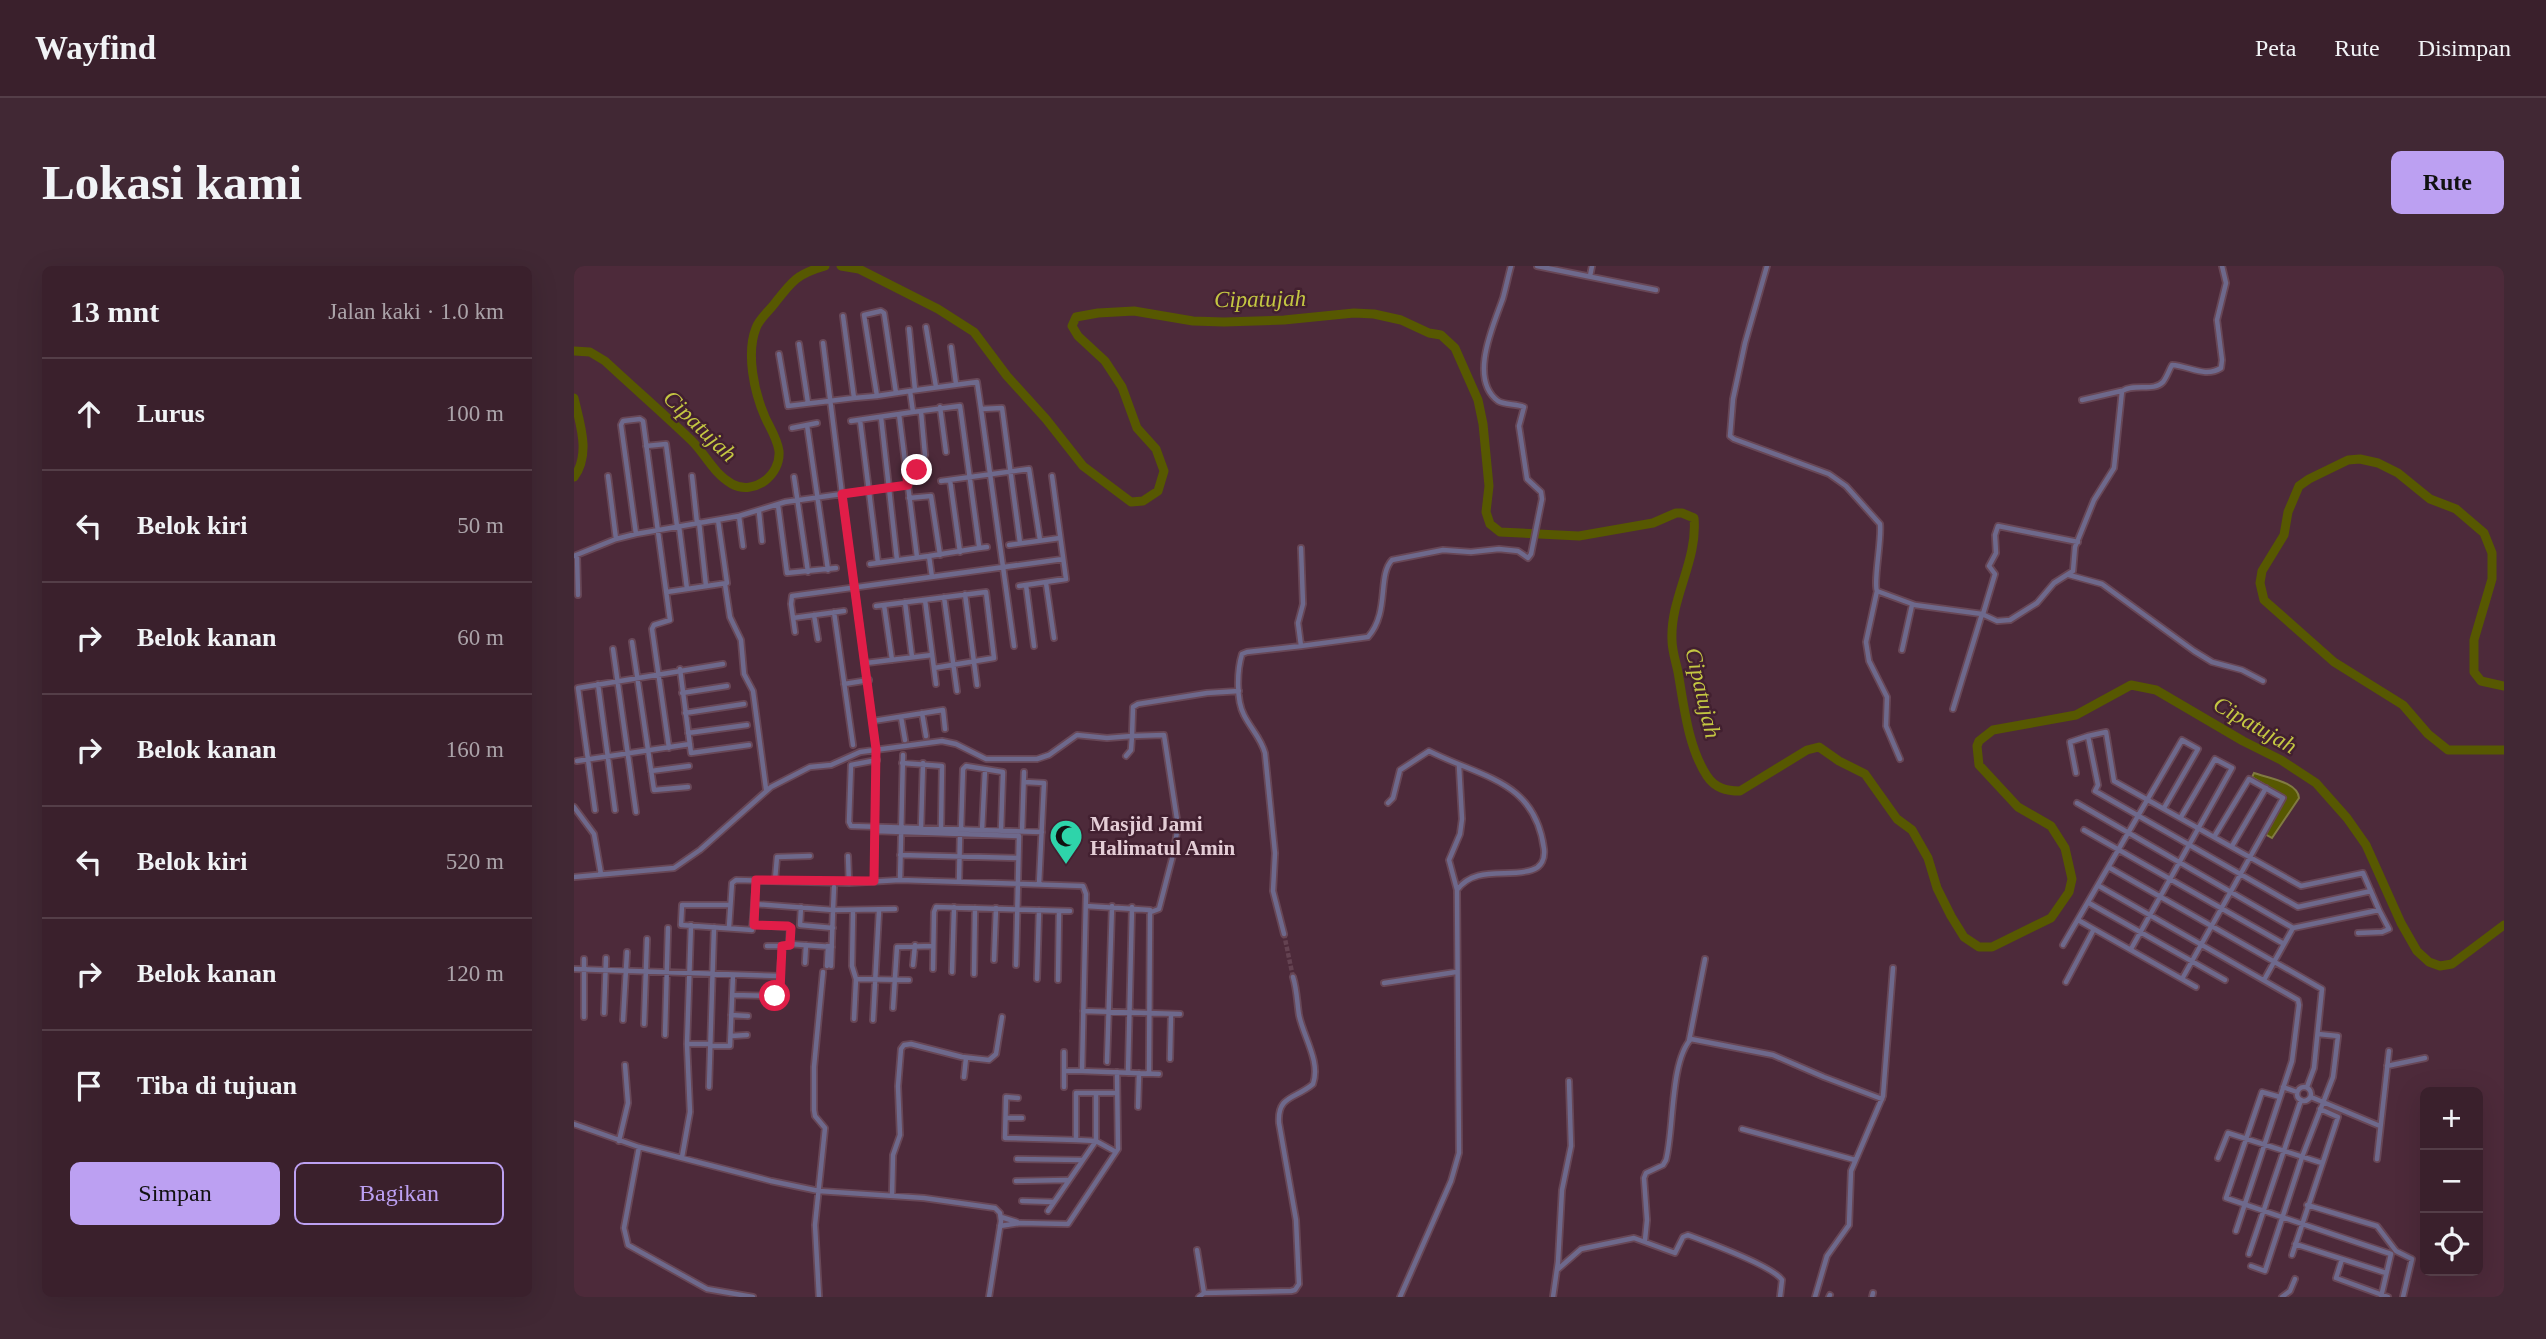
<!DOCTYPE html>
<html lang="id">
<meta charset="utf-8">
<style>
body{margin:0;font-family:"Times New Roman",serif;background:#412834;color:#f1f3f6}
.controls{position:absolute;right:21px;bottom:21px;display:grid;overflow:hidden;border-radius:10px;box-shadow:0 7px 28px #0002}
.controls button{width:63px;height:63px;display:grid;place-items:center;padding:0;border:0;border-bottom:2px solid #543e48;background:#3a202c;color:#f1f3f6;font:35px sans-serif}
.stop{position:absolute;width:21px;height:21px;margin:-16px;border:5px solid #e11d48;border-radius:50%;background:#fff}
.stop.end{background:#e11d48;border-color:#fff;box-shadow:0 2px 7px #0008}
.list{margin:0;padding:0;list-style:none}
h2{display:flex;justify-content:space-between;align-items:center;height:91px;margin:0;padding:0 28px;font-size:30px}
h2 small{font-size:23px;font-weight:400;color:#aba3a9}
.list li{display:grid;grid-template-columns:46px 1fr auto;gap:21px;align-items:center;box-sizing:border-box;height:112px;padding:0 28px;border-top:2px solid #543e48}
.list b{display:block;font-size:26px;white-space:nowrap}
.list em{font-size:23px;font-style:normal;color:#aba3a9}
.actions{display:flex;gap:14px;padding:21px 28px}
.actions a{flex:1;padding:16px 0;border:2px solid #bca0f2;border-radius:10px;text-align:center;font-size:24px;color:#bca0f2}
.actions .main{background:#bca0f2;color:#111}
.icon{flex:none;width:38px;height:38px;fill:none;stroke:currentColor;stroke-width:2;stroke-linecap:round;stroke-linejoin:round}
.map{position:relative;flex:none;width:1930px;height:1031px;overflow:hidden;border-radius:10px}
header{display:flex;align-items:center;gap:42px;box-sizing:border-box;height:98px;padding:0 35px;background:#3a202c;border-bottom:2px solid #543e48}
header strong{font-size:33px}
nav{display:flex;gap:38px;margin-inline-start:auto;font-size:24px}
.intro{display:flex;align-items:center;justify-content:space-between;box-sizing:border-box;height:168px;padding:0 42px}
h1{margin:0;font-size:49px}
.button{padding:18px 32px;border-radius:10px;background:#bca0f2;color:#111;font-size:24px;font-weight:700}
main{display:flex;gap:42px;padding:0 42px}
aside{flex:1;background:#3a202c;border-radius:10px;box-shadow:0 7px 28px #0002}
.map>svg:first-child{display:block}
.water{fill:#575801;stroke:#817b41;stroke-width:2}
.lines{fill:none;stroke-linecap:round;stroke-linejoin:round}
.river{stroke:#575801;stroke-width:9}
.minor-tunnel{stroke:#644251;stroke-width:4.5;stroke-dasharray:4.5 2;stroke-linecap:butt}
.minor-casing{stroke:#684756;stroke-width:8}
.minor{stroke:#6e698c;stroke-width:4.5}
.route{stroke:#e11d48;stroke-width:9}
.labels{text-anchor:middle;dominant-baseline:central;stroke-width:5;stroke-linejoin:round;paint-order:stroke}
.poi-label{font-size:21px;font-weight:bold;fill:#e4cdd6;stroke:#422030;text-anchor:start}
.water-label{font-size:23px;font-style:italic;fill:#c4c742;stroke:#422030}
</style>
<header>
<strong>Wayfind</strong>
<nav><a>Peta</a><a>Rute</a><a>Disimpan</a></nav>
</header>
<div class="intro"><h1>Lokasi kami</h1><a class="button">Rute</a></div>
<main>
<aside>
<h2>13 mnt<small>Jalan kaki · 1.0 km</small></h2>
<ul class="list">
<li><svg class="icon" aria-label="ahead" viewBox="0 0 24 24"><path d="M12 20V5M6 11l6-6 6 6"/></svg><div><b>Lurus</b></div><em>100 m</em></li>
<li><svg class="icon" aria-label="left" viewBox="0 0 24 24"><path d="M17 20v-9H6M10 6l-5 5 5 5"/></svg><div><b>Belok kiri</b></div><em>50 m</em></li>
<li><svg class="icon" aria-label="right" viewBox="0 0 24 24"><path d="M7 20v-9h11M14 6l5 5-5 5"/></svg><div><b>Belok kanan</b></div><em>60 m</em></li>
<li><svg class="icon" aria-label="right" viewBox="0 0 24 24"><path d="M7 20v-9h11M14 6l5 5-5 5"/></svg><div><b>Belok kanan</b></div><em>160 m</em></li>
<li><svg class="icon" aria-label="left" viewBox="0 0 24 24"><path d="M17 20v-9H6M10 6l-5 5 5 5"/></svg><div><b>Belok kiri</b></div><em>520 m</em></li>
<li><svg class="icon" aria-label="right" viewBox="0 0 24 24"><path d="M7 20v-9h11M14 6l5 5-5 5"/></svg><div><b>Belok kanan</b></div><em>120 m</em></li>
<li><svg class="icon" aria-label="arrive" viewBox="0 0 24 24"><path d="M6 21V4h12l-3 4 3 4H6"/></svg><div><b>Tiba di tujuan</b></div></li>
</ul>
<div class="actions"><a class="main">Simpan</a><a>Bagikan</a></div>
</aside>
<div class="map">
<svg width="1930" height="1031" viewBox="0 0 1930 1031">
<rect width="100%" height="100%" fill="#4d2a3a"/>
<!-- water -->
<path class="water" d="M 1680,507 C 1694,512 1724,516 1725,532 L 1698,572 L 1691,568 L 1711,531 L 1678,511 Z"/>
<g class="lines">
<!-- river -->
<path class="river" d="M 267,0 L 285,3 L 364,43 L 400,66 L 433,110 L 472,153 L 509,200 L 557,236 L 569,235 L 584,225 L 590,205 L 582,183 L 563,162 L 548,121 L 531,95 L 504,70 L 498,60 L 502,51 L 524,47 L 560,45 L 619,55 L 650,56 L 710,54 L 780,47 L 800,48 L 827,54 L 855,67 L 867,69 L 881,82 L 904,134 L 909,158 L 915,220 L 912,246 L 916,258 L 926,266 L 1005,270 L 1079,257 L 1102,247 L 1108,247 L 1120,252 C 1124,295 1096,332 1098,374 C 1098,385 1102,396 1104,406 C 1110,440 1114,481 1133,510 C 1141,522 1152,525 1166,525 L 1233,484 L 1245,481 L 1265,495 L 1291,508 L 1323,553 L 1338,564 L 1354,592 L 1363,622 L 1377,650 L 1390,671 L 1405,681 L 1418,681 L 1477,652 L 1495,626 L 1498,613 L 1491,582 L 1477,560 L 1444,541 L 1405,499 L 1403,480 L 1405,475 L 1419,464 L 1502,449 L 1557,419 L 1582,424 L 1669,475 L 1707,494 L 1742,517 L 1773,552 L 1792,579 L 1827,657 L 1843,685 L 1855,696 L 1866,700 L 1878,698 L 1930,659
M 0,85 L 16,86 L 31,95 C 60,122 90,148 118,175 C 132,189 140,208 158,218 C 180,230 207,209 205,185 C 203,172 196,162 191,151 C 180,126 172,87 182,62 C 185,53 195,45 201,37 C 218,15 223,8 251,0
M 0,132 C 6,158 17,188 0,211
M 1930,420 L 1907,415 L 1900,406 L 1900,374 L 1918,313 L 1918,287 L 1910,267 L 1882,243 L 1856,233 L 1824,207 L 1804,197 L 1786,193 L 1774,194 L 1735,213 L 1725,220 L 1714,246 L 1710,269 L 1688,305 L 1686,317 L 1690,334 L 1760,396 L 1829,439 L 1854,468 L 1874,484 L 1930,484"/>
<!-- minor-tunnel -->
<path class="minor-tunnel" d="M 710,668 L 719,711"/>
<defs>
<path id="minor" d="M 963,0 L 1082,24
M 1193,0 L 1171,77 L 1159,133 L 1156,170 L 1160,173 L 1255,208 L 1272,220 L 1306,258 C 1308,274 1299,317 1303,325 L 1341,339 L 1408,348 L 1423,355 L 1436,354 L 1463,337 L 1480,317 L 1499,305 L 1501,281 L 1520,234 L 1540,202 L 1548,125 C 1560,117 1580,126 1589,116 C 1593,111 1595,104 1598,99 C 1615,100 1631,112 1647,102 L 1648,94 L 1643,54 L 1652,17 L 1648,0
M 1016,10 L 1018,0
M 352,61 L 362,121
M 335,63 L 341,124
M 249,77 L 268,228 L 334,219
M 225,78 L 234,137
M 377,81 L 382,118
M 205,88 L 214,140 L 280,132 L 269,50
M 303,130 L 336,125
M 280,132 L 303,130 L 290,49 L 307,45 L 310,47 L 322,127
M 1508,134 L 1547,125
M 366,141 L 372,186
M 325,148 L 343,291
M 307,151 L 323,294
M 286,154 L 304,297
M 277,155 L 339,146
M 233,159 L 254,304
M 218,162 L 243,157
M 72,180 L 92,178 L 103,260
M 332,206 L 343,204 L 351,189 L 347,146
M 34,210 L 42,273
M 118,210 L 123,257
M 220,211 L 234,306
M 376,214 L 386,286
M 367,215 L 455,203 L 466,274
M 335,232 L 357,230 L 366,289
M 204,239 L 213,307 L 262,302
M 185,246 L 188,275
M 165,250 L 169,280
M 125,256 L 132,320
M 105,260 L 113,323
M 62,268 L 47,159 L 49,155 L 66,153 L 69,155 L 96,354 L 80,359 L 78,363 L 95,482
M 435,279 L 486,272
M 405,282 L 413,281
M 3,289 L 4,329
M 0,290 L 42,273 L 62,268 L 165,250 L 211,236 L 268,228 L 302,483 L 300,615
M 296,298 L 355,290
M 1495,309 L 1528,318 L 1620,385 L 1638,396 L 1668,404 L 1689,415
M 358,311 L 355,290 L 405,282 L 405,280 L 386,140 L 339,146 L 336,125 L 403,116 L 407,143
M 472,317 L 480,372
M 151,318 L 156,351 L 167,374 L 170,408 L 179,425 L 192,523
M 452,319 L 460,380
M 445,320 L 492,313 L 478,210
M 1303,325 L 1292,376 L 1295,395 L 1313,431 L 1312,460 L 1326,493
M 93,326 L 153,317 L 144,254
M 391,328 L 403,419
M 370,331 L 383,425
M 351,334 L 362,418
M 331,336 L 338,391
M 310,339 L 318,394
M 302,340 L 412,326 L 420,392 L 360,402
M 260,346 L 279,479
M 1409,348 L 1421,308 L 1415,300 L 1422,287 L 1421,269 L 1424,260 L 1504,276
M 240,349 L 244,373
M 219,352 L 270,345
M 221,366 L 217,338 L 218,330 L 489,293
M 58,376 L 80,524 L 114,521
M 440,380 L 407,143 L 428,142 L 446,277
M 727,380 L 794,371 C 816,346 803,310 818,294 L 869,284 L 897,286 L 925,283 L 944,285 L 954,292 L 957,288 L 968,233 L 967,226 L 953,213 L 945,160 L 950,141 C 942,138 931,139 924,135 C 894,113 920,58 929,32 C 932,21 934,11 937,0
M 39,383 L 62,546
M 1328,384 L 1338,339
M 292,397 L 358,389
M 106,403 L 117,487 L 175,479
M 24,418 L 41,544
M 270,418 L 295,414
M 108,427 L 153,420
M 1379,443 L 1408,348
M 111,447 L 170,438
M 348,447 L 352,470
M 327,451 L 331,474
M 299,455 L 369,444 L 371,463
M 114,467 L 173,459
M 552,490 L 557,484 L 558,470 L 590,469 L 604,560 L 599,589 L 585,643 L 577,646
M 303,494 L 277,499 L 275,556 L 277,560 L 468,566
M 3,495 L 116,478
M 328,497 L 368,500 L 367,563
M 77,505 L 115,500
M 1502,507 L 1496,476 L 1514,470
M 451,516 L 470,517 L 465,618
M 814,537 L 819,532 L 826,504 L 855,485 C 908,512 961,514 970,583 C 971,592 968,601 958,604 C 934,612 901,599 883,624 L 885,887 L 877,915 L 826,1031
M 1503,537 L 1719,662 L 1805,644 L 1815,663 L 1808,666 L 1784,667
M 0,541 L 20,568 L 27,608
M 21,544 L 4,422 L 149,398
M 347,562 L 349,497
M 387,563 L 389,503 L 392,500 L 429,506 L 427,564
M 408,564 L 411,504
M 1510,564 L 1710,678
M 301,565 L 445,570 L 442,699
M 448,565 L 450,506
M 1658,580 L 1692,522
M 326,589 L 444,592
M 274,590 L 275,617
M 1536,602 L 1748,723 L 1740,802 L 1733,821
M 0,611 L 100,602 L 126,584 L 197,521 L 236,501 L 257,499 L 286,486 L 368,475 L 382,478 L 412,493 L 463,493 L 475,489 L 503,469 L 533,472 L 558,470 L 559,441 L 564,438 L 633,427 L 665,425
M 201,614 L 203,591 L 236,590
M 326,614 L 329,489
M 385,616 L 386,568
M 1525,620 L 1724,734 L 1725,739 L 1718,795 L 1662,965
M 260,621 L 259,644 L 321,643
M 883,624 L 875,594 L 886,568 L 888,553 L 885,500
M 1797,625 L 1724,641 L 1521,525 L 1524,519 L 1514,470 L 1532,466 L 1540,515 L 1727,620 L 1789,607 L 1805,644
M 1515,637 L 1651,714
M 181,638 L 259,644 L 257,700
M 156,639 L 108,639 L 107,659 L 178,664 L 182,614
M 512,640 L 576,644 L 575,807
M 227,641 L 226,659 L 259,662
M 279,645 L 278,700 L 282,713 L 280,753
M 1504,654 L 1622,721
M 180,659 L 216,661 L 215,680 L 193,680
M 155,661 L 158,617 L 162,614 L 275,617 L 326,614 L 509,620 L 512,628 L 508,805 L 585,808
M 710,668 L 699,625 L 701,587 L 691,487 C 687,472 677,463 670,449 C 662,434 663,404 668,388 L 673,386 L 727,380 L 724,357 L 729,338 L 727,282
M 216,678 L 258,681
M 1489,679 L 1608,474 L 1624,483 L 1590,542
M 1557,683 L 1658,502 L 1641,493 L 1607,551
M 10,693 L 10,751
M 420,694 L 422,642
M 231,697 L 232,679
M 339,699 L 341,679
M 253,700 L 254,680
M 0,703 L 206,710
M 359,703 L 360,646 L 362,641 L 496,645
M 378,706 L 380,641
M 400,708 L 401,642
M 282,713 L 335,714
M 463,713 L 465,644
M 1608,713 L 1709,532 L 1675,513 L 1640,571
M 484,714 L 485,645
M 1690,714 L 1719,662
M 1492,716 L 1520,663
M 810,717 L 882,706
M 159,729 L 204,730 L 208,680
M 319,742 L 323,681 L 359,680
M 509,745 L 606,748
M 30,747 L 32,692
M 157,749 L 174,750
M 49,754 L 53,686
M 299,754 L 305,645
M 70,758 L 73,673
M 91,769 L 94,662
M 157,770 L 173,769
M 1115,775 L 1131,693
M 113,778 L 136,778
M 136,780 L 156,780 L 159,709
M 596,793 L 597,748
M 533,796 L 538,640
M 1813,800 L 1851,792
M 490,805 L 508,805
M 554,807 L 558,641
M 390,811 L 392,792
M1723 828a7 7 0 1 1 14 0a7 7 0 1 1-14 0Z
M 135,821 L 140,661
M 490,821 L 490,786
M 1709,821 L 1723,826
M 1706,831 L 1688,826 L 1652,932 L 1817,988
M 1737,831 L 1806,860
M 444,832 L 432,831 L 431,872 L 502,874 L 502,827 L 543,827
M 564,841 L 565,807
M 432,852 L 448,852
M 0,858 L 65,881 L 197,915 L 245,925 L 350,932 L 421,942 L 426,947 L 427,955 L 415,1031
M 1168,863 L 1281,894
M 502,874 L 522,875 L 542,886
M 45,875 L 54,837 L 51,799
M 65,881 L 50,962 L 54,979 L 133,1023 L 179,1031
M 108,891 L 116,846 L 113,778 L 117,659
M 1644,892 L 1654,867 L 1748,897
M 443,893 L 508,894
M 1803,893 L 1815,785
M 442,915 L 493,914
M 318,930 L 319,889 L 326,869 L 324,820 L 327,783 L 330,779 L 337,778 L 388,791 L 415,794 L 422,788 L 428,751
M 448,935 L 480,936
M 1733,939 L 1803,960 L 1822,985 L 1838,993 L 1829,1031
M 474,945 L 522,875 L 522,827
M 427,951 L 443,956
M 426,960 L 446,957 L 494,958 L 544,883 L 543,806
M 1071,974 L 1073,954 L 1070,912 L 1072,907 L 1089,899 L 1092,894 C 1100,864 1096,795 1117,773 L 1199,789 L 1250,811 L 1308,833
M 1721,978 L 1812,1007
M 623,984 L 630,1027
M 1675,988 L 1727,834
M 1718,989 L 1764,851 L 1746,843
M 1768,993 L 1762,1012 L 1814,1031
M 1677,1000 L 1691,1005 L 1728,891 L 1759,811 L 1764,770 L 1744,768
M 983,1004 L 1007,983 L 1060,972 L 1101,987 L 1109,971 L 1114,969 C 1133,976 1199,1000 1208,1014 L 1206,1031
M 245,1031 L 241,959 L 251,862 L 241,850 L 240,844 L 240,801 L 249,706
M 625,1031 L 630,1027 L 717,1025 L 721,1024 L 725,1018 L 722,954 L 705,857 C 703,829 722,833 739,818 C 747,796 729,770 725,749 C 723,736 723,724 719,711
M 979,1031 L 984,996 L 988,924 L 997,880 L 995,815
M 1241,1031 L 1253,990 L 1275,959 L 1277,905 L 1309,830 L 1319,702
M 1255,1031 L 1256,1029
M 1298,1031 L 1299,1027
M 1708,1031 L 1716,1025 L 1721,1013
M 1807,1031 L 1817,988"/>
</defs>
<!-- minor casing -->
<use href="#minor" class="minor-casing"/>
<!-- minor -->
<use href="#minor" class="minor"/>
</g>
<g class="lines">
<!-- route -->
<path class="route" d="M 201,730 L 206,725 L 208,680 L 216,679 L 217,662 L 214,660 L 180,659 L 182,614 L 300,615 L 302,483 L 268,228 L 334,219 L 332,206 L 343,204"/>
</g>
<!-- icons -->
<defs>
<symbol id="mosque-pin" viewBox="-11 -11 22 30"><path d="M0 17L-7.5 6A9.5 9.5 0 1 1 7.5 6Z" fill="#2ed4aa" stroke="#422030"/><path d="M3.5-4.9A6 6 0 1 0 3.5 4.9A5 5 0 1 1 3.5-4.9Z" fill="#111"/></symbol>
</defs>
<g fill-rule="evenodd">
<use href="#mosque-pin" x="473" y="551" width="38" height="52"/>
</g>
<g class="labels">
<!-- poi labels -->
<g class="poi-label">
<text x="516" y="558">Masjid Jami<tspan x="516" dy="24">Halimatul Amin</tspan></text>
</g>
<!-- water labels -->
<g class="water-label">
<text transform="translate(686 33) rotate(-1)">Cipatujah</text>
<text transform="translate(126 160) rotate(44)">Cipatujah</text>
<text transform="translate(1129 427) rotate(77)">Cipatujah</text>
<text transform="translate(1681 459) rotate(30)">Cipatujah</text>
</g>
</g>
</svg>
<div class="controls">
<button>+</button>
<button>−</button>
<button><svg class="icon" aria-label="locate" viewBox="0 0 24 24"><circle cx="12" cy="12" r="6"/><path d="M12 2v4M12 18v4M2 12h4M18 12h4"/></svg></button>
</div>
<div class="stop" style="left:201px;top:730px"></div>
<div class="stop end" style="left:343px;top:204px"></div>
</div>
</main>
